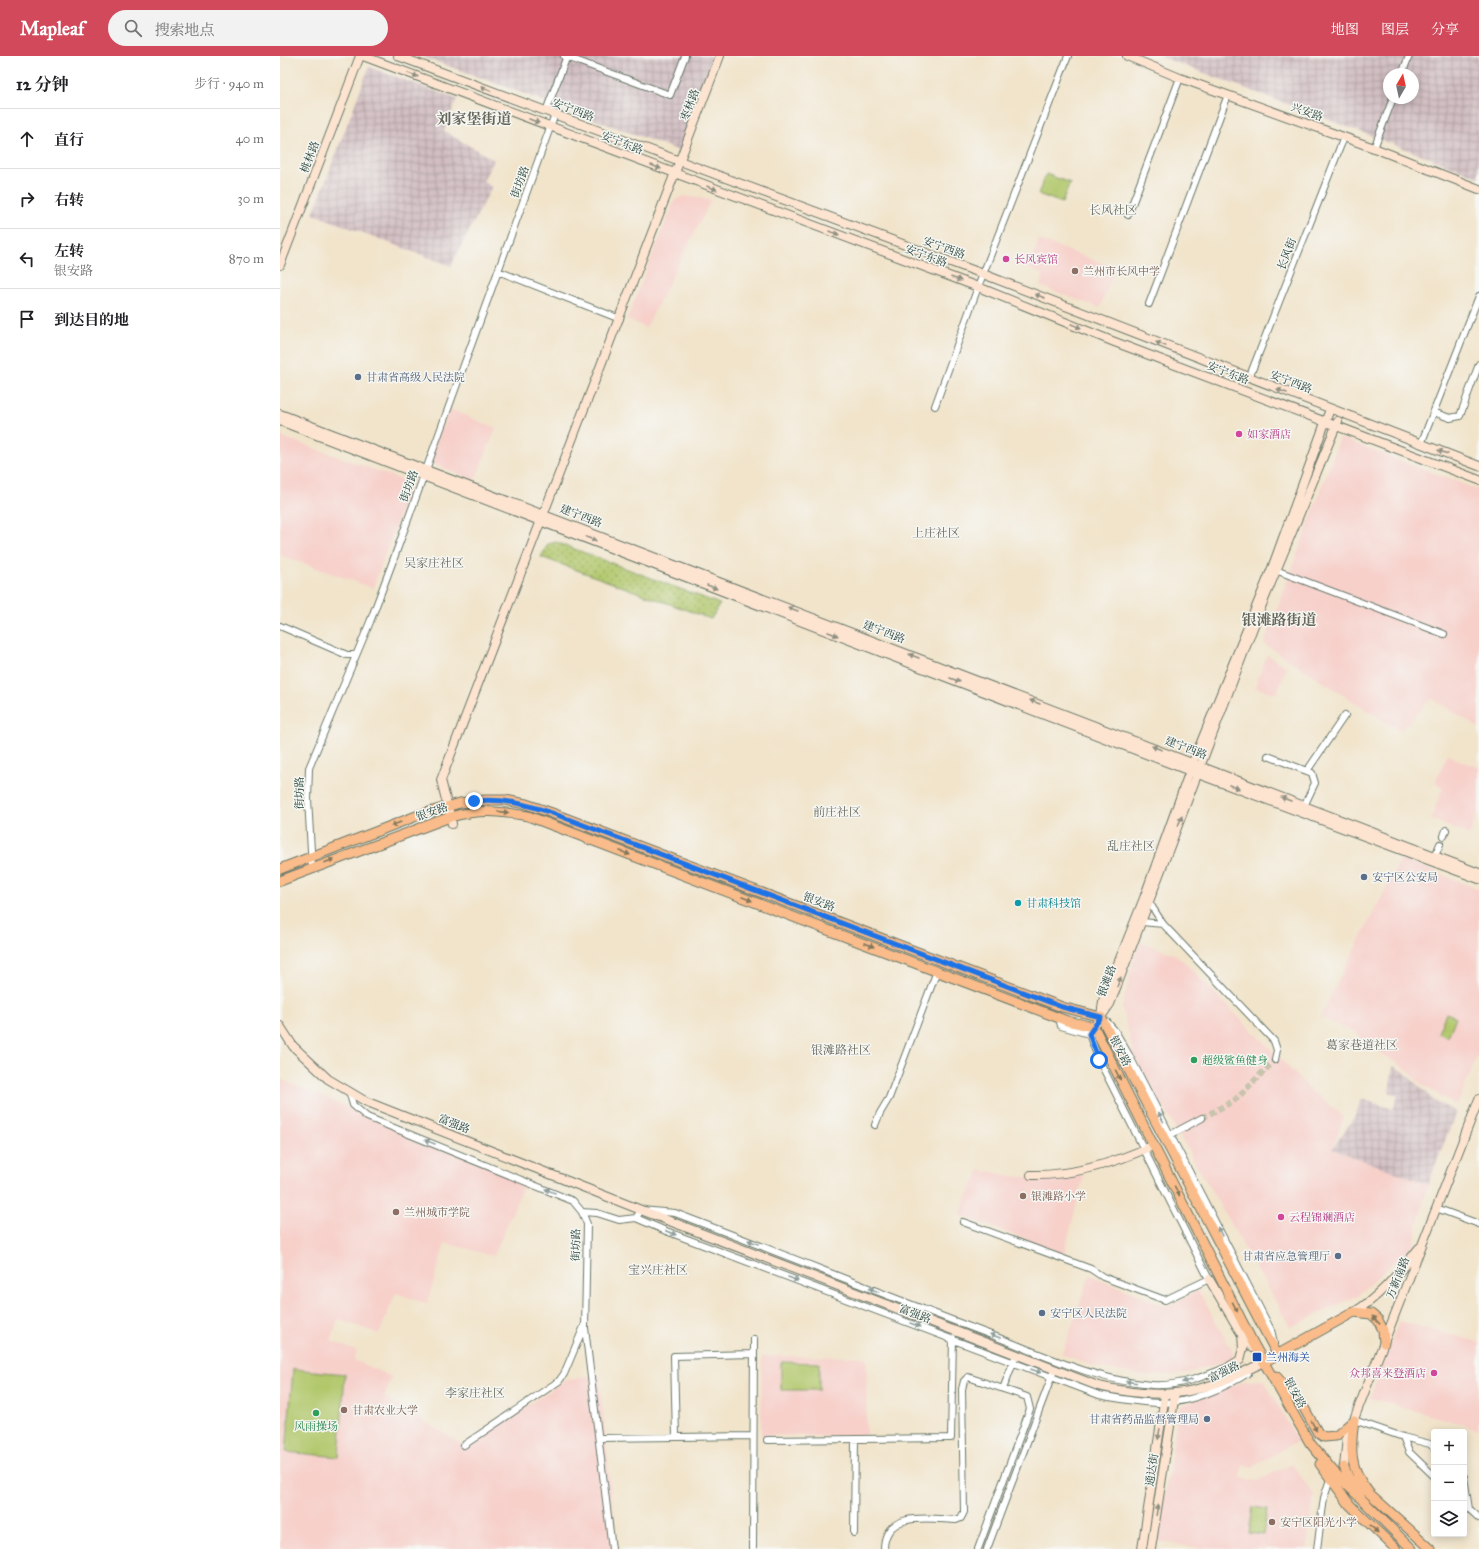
<!DOCTYPE html>
<html lang="zh">
<meta charset="utf-8">
<style>
body{margin:0;font-family:"IM FELL Great Primer","Noto Serif SC",serif;background:#f2f2f2;color:#202124}
.controls{position:absolute;right:12px;bottom:12px;display:grid;overflow:hidden;border-radius:4px;box-shadow:0 2px 10px #0003}
.controls button{width:36px;height:36px;display:grid;place-items:center;padding:0;border:0;border-bottom:1px solid #e0e0e0;background:#fff;color:#202124;font:20px sans-serif}
.compass{position:absolute;left:1103px;top:12px;width:36px;height:36px;border-radius:50%;background:#fff;box-shadow:0 2px 10px #0003;rotate:9deg}
.stop{position:absolute;width:12px;height:12px;margin:-9px;border:3px solid #1a73e8;border-radius:50%;background:#fff}
.stop.end{background:#1a73e8;border-color:#fff;box-shadow:0 1px 4px #0008}
.list{margin:0;padding:0;list-style:none}
h2{display:flex;justify-content:space-between;align-items:center;height:52px;margin:0;padding:0 16px;font-size:17px}
h2 small{font-size:13px;font-weight:400;color:#757577}
.list li{display:grid;grid-template-columns:26px 1fr auto;gap:12px;align-items:center;box-sizing:border-box;height:60px;padding:0 16px;border-top:1px solid #e0e0e0}
.list b{display:block;font-size:15px;white-space:nowrap}
.list p{margin:0;font-size:13px;white-space:nowrap;color:#757577}
.list em{font-size:13px;font-style:normal;color:#757577}
.icon{flex:none;width:22px;height:22px;fill:none;stroke:currentColor;stroke-width:2;stroke-linecap:round;stroke-linejoin:round}
.map{position:relative;flex:none;width:1199px;height:1493px;overflow:hidden}
header{display:flex;align-items:center;gap:24px;box-sizing:border-box;height:56px;padding:0 20px;background:#d1495b;color:#fff}
header strong{font-size:19px}
nav{display:flex;gap:22px;margin-inline-start:auto;font-size:14px}
.search{width:280px;height:36px;background:#f2f2f2;display:flex;align-items:center;gap:10px;box-sizing:border-box;padding:0 14px;border-radius:22px;color:#757577;font-size:15px}
main{display:flex}
aside{flex:1;background:#fff}
.map>svg:first-child{display:block}
.built{fill:#f7d0ca}
.industrial{fill:url(#industrial-grid);fill-rule:evenodd}
.grass{fill:#b1c76b;stroke:#688250}
.park{fill:url(#park-dots);stroke:#688250}
.lines{fill:none;stroke-linecap:round;stroke-linejoin:round}
.street-tunnel{stroke:#c7c3ad;stroke-width:6;stroke-dasharray:6 3;stroke-linecap:butt}
.street-casing{stroke:#687769;stroke-width:8}
.secondary-casing{stroke:#687769;stroke-width:10}
.primary-casing{stroke:#687769;stroke-width:11}
.street{stroke:#fff;stroke-width:6}
.secondary{stroke:#fde4d0;stroke-width:8}
.primary{stroke:#f9bc8a;stroke-width:9}
.oneway{fill:#8e9082}
.oneway2{fill:#81765b}
.oneway3{fill:#8f9e9a}
.route{stroke:#1a73e8;stroke-width:5}
.hotel-dot{fill:#d1479c;stroke:#f6f6f2;stroke-width:1.5}
.education-dot{fill:#8d6e63;stroke:#f6f6f2;stroke-width:1.5}
.service-dot{fill:#5c6f8a;stroke:#f6f6f2;stroke-width:1.5}
.culture-dot{fill:#0f9aa8;stroke:#f6f6f2;stroke-width:1.5}
.leisure-dot{fill:#2e9e5b;stroke:#f6f6f2;stroke-width:1.5}
.transit-dot{fill:#1a4fb4;stroke:#f6f6f2;stroke-width:1.5}
.labels{text-anchor:middle;dominant-baseline:central;stroke-width:3;stroke-linejoin:round;paint-order:stroke}
.street-label{font-size:11px;fill:#1f3d34;stroke:#f6f6f2}
.hotel-label{font-size:11px;fill:#b23c85;stroke:#f6f6f2;text-anchor:start}
.education-label{font-size:11px;fill:#785e54;stroke:#f6f6f2;text-anchor:start}
.service-label{font-size:11px;fill:#4e5e75;stroke:#f6f6f2;text-anchor:start}
.culture-label{font-size:11px;fill:#0d838f;stroke:#f6f6f2;text-anchor:start}
.leisure-label{font-size:11px;fill:#27864d;stroke:#f6f6f2;text-anchor:start}
.transit-label{font-size:11px;fill:#164399;stroke:#f6f6f2;text-anchor:start}
.neighbourhood-label{font-size:12px;fill:#66675a;stroke:#f6f6f2}
.district-label{font-size:15px;font-weight:bold;fill:#66675a;stroke:#f6f6f2}
</style>
<header>
<strong>Mapleaf</strong>
<div class="search"><svg class="icon" aria-label="search" viewBox="0 0 24 24"><circle cx="10" cy="10" r="6"/><path d="M15 15l6 6"/></svg>搜索地点</div>
<nav><a>地图</a><a>图层</a><a>分享</a></nav>
</header>
<main>
<aside>
<h2>12 分钟<small>步行 · 940 m</small></h2>
<ul class="list">
<li><svg class="icon" aria-label="ahead" viewBox="0 0 24 24"><path d="M12 20V5M6 11l6-6 6 6"/></svg><div><b>直行</b></div><em>40 m</em></li>
<li><svg class="icon" aria-label="right" viewBox="0 0 24 24"><path d="M7 20v-9h11M14 6l5 5-5 5"/></svg><div><b>右转</b></div><em>30 m</em></li>
<li><svg class="icon" aria-label="left" viewBox="0 0 24 24"><path d="M17 20v-9H6M10 6l-5 5 5 5"/></svg><div><b>左转</b><p>银安路</p></div><em>870 m</em></li>
<li><svg class="icon" aria-label="arrive" viewBox="0 0 24 24"><path d="M6 21V4h12l-3 4 3 4H6"/></svg><div><b>到达目的地</b></div></li>
</ul>
</aside>
<div class="map">
<svg width="1199" height="1493" viewBox="0 0 1199 1493">
<defs>
<pattern id="industrial-grid" width="8" height="8" patternUnits="userSpaceOnUse"><rect width="8" height="8" fill="#d2bec2"/><path d="M0 4h8M4 0v8" fill="none" stroke="#aa9c9e"/></pattern>
<pattern id="park-dots" width="8" height="8" patternUnits="userSpaceOnUse"><rect width="8" height="8" fill="#b1c76b"/><path d="M2 2h.1M6 6h.1" fill="none" stroke="#8fa359" stroke-width="1.8" stroke-linecap="round"/></pattern>
</defs>
<rect width="100%" height="100%" fill="#f6f6f2"/>
<filter id="ink" filterUnits="userSpaceOnUse"><feTurbulence type="fractalNoise" baseFrequency=".025" numOctaves="2"/><feDisplacementMap in="SourceGraphic" scale="8" xChannelSelector="R" yChannelSelector="G"/><feConvolveMatrix kernelMatrix="1 2 1 2 8 2 1 2 1" color-interpolation-filters="sRGB"/></filter>
<filter id="wash" filterUnits="userSpaceOnUse"><feTurbulence type="fractalNoise" baseFrequency=".012" numOctaves="4" result="noise"/><feDisplacementMap in="SourceGraphic" scale="16" xChannelSelector="R" yChannelSelector="G"/><feGaussianBlur stdDeviation="0.9" result="paint"/><feColorMatrix in="noise" values="0 0 0 0 0 0 0 0 0 0 0 0 0 0 0 0 0 1.4 0 .05"/><feComposite in="paint" operator="in"/></filter>
<g filter="url(#wash)">
<rect width="100%" height="100%" fill="#f1e4cb"/>
<!-- built -->
<path class="built" d="M 403,140 L 431,144 L 366,272 L 347,263 L 394,145 Z
M 759,184 L 835,212 L 820,252 L 760,230 L 764,219 L 748,212 Z
M 169,353 L 216,372 L 195,424 L 148,406 Z
M 0,380 L 131,427 L 93,532 L 0,499 Z
M 1060,382 L 1199,434 L 1199,672 L 1152,642 L 1120,675 L 984,588 Z
M 987,599 L 1007,611 L 996,638 L 975,631 Z
M 1167,699 L 1199,712 L 1199,754 L 1189,779 L 1151,763 L 1163,731 L 1155,727 Z
M 1121,803 L 1199,833 L 1199,996 L 1177,1050 L 1138,1026 L 1129,1015 L 1081,984 L 1080,979 L 1040,961 Z
M 860,886 L 897,899 L 1032,1035 L 1064,1061 L 1052,1093 L 1148,1128 L 1133,1188 L 1077,1240 L 1010,1271 L 856,1004 L 842,952 L 854,901 Z
M 0,1023 L 245,1125 L 214,1200 L 165,1187 L 147,1248 L 116,1237 L 99,1278 L 58,1263 L 51,1285 L 77,1295 L 74,1304 L 112,1321 L 104,1341 L 186,1391 L 284,1325 L 319,1319 L 337,1493 L 0,1493 Z
M 700,1114 L 732,1120 L 756,1122 L 804,1119 L 784,1198 L 679,1159 Z
M 810,1219 L 883,1249 L 890,1249 L 918,1234 L 956,1302 L 904,1318 L 865,1320 L 818,1311 L 782,1298 Z
M 1119,1265 L 1199,1286 L 1199,1373 L 1090,1342 Z
M 482,1300 L 587,1301 L 586,1381 L 481,1379 Z
M 984,1324 L 1018,1385 L 972,1411 L 963,1409 L 961,1422 L 977,1425 L 1012,1408 L 1034,1439 L 1027,1493 L 925,1493 L 878,1485 L 899,1351 L 964,1325 Z"/>
<!-- industrial -->
<path class="industrial" d="M 141,0 L 438,0 L 400,95 Z
M 879,0 L 1199,0 L 1199,121 L 1060,68 ZM 1109,18 L 1133,18 L 1133,42 L 1109,42 Z
M 89,11 L 177,43 L 164,75 L 214,104 L 203,125 L 212,131 L 171,210 L 33,158 Z
M 1113,1010 L 1124,1016 L 1154,1045 L 1176,1056 L 1148,1128 L 1052,1093 L 1075,1060 L 1082,1043 L 1113,1053 L 1118,1040 L 1109,1036 Z"/>
<!-- grass -->
<path class="grass" d="M 766,118 L 790,127 L 782,147 L 758,138 Z
M 1166,957 L 1176,961 L 1168,981 L 1158,977 Z
M 501,1306 L 539,1307 L 539,1334 L 501,1334 Z
M 13,1313 L 65,1318 L 59,1401 L 6,1396 Z
M 973,1451 L 987,1453 L 983,1479 L 969,1477 Z"/>
<!-- park -->
<path class="park" d="M 276,486 L 440,548 L 431,563 L 261,501 L 268,488 Z"/>
</g>
<g filter="url(#ink)">
<g class="lines">
<!-- street-tunnel -->
<path class="street-tunnel" d="M 922,1062 L 955,1044 L 995,1004"/>
<defs>
<path id="street" d="M 284,0 L 390,39 L 405,0
M 1122,18 L 1129,0
M 266,55 L 287,0
M 1094,92 L 1113,42
M 848,159 L 900,22
M 218,215 L 340,263
M 869,248 L 946,44
M 969,322 L 1064,81
M 655,350 L 698,231 L 788,0
M 1153,356 L 1170,362 L 1180,360 L 1199,308
M 1141,388 L 1199,240
M 993,513 L 1164,578
M 0,570 L 67,599 L 75,599
M 988,700 L 1032,717 L 1035,727 L 1024,750
M 1027,715 L 1065,659
M 1164,780 L 1166,774
M 1155,800 L 1160,788
M 32,812 L 28,743 L 29,712 L 90,566 L 114,502 L 275,58
M 869,846 L 883,868 L 994,985 L 997,994 L 995,1004
M 862,866 L 883,868
M 827,966 L 835,975 L 849,999 L 991,1274 L 994,1287
M 69,1035 L 73,1049 L 87,1061 L 293,1145 L 302,1156 L 307,1168 L 305,1272 L 332,1493
M 595,1069 L 600,1057 L 609,1042 L 657,915
M 890,1079 L 922,1062
M 1156,1152 L 1199,1168
M 302,1156 L 317,1157 L 339,1164 L 356,1162 L 361,1154 L 395,1157 C 501,1197 607,1240 714,1280 C 764,1299 817,1325 872,1329 C 898,1331 926,1320 950,1310
M 356,1162 L 386,1175 L 819,1339 C 840,1343 861,1347 883,1347 C 909,1347 947,1331 968,1317
M 683,1166 L 811,1213 L 823,1221 L 885,1244 L 929,1223 L 819,1004 L 809,978 L 781,970 L 779,962
M 723,1333 L 736,1299
M 1074,1364 L 1123,1381 L 1150,1388 L 1154,1392
M 396,1381 L 394,1300 L 473,1298
M 1123,1381 L 1129,1396 L 1154,1420
M 319,1382 L 473,1380
M 487,1384 L 671,1382 L 673,1282
M 184,1389 L 279,1325 L 284,1318 L 305,1268
M 1184,1421 L 1189,1453
M 1184,1448 L 1199,1462
M 574,1477 L 575,1383
M 473,1493 L 474,1283
M 604,1493 C 604,1454 649,1463 676,1464 L 681,1462 L 684,1456 L 682,1333 L 684,1325 L 688,1321 L 747,1341 L 750,1353 L 698,1493
M 707,1493 L 773,1317
M 1037,1493 L 1044,1442 L 1050,1423"/>
<path id="secondary" d="M 83,0 L 698,231 L 832,285 L 1199,424
M 118,0 L 703,218 L 1199,410
M 847,0 L 900,22 L 1094,92 L 1199,133
M 0,209 L 80,0
M 0,358 L 1199,817
M 0,365 L 910,715 L 1199,823
M 172,768 L 161,724 L 440,0
M 821,960 L 823,945 L 864,842 L 913,706 L 992,512 L 1050,353
M 0,970 L 13,990 L 48,1023 L 85,1045 L 361,1154 L 818,1330 C 889,1346 920,1338 984,1306 L 981,1303
M 809,978 L 830,948 L 979,556 L 1058,365
M 751,1119 C 792,1120 837,1106 874,1089
M 929,1223 L 962,1279 L 963,1292 L 960,1304 L 950,1310
M 1074,1256 C 1100,1241 1120,1215 1139,1192
M 962,1279 L 973,1292
M 1064,1411 L 1067,1381 L 1199,1043
M 862,1493 L 885,1339
M 871,1493 L 895,1338"/>
<path id="primary" d="M 0,813 L 139,759 L 180,747 L 206,744 L 225,744 L 246,748 L 272,757 L 782,951 L 821,961 L 998,1300
M 0,825 L 170,761 C 201,753 217,755 248,760 L 787,965 L 814,971 L 974,1289 L 1030,1387 L 1054,1416 L 1132,1493
M 984,1306 L 1074,1256 L 1091,1258 L 1098,1264 L 1103,1274 L 1104,1287
M 996,1320 L 1024,1352 L 1038,1377 L 1044,1381 L 1056,1380 L 1074,1364
M 1074,1364 C 1070,1394 1069,1412 1089,1437 L 1151,1493
M 1040,1408 L 1070,1449 L 1116,1493
M 1064,1411 L 1069,1422 L 1082,1436"/>
</defs>
<!-- street casing -->
<use href="#street" class="street-casing"/>
<!-- secondary casing -->
<use href="#secondary" class="secondary-casing"/>
<!-- primary casing -->
<use href="#primary" class="primary-casing"/>
<!-- street -->
<use href="#street" class="street"/>
<!-- secondary -->
<use href="#secondary" class="secondary"/>
<!-- primary -->
<use href="#primary" class="primary"/>
</g>
<!-- one-way arrows -->
<defs><path id="oneway-solid" d="M-6-.8H1V-3.2L6.5 0L1 3.2V.8H-6Z"/></defs>
<g class="oneway">
<use href="#oneway-solid" transform="translate(133 19) rotate(21)"/>
<use href="#oneway-solid" transform="translate(206 33) rotate(-159)"/>
<use href="#oneway-solid" transform="translate(254 65) rotate(21)"/>
<use href="#oneway-solid" transform="translate(376 111) rotate(21)"/>
<use href="#oneway-solid" transform="translate(432 132) rotate(20)"/>
<use href="#oneway-solid" transform="translate(554 177) rotate(20)"/>
<use href="#oneway-solid" transform="translate(676 223) rotate(20)"/>
<use href="#oneway-solid" transform="translate(760 240) rotate(-159)"/>
<use href="#oneway-solid" transform="translate(796 270) rotate(22)"/>
<use href="#oneway-solid" transform="translate(881 288) rotate(-159)"/>
<use href="#oneway-solid" transform="translate(1002 335) rotate(-159)"/>
<use href="#oneway-solid" transform="translate(1163 396) rotate(-159)"/>
<use href="#oneway-solid" transform="translate(311 483) rotate(21)"/>
<use href="#oneway-solid" transform="translate(432 531) rotate(21)"/>
<use href="#oneway-solid" transform="translate(513 553) rotate(-159)"/>
<use href="#oneway-solid" transform="translate(553 578) rotate(21)"/>
<use href="#oneway-solid" transform="translate(634 600) rotate(-159)"/>
<use href="#oneway-solid" transform="translate(675 624) rotate(21)"/>
<use href="#oneway-solid" transform="translate(755 646) rotate(-159)"/>
<use href="#oneway-solid" transform="translate(877 692) rotate(-159)"/>
<use href="#oneway-solid" transform="translate(954 731) rotate(21)"/>
<use href="#oneway-solid" transform="translate(1006 743) rotate(-159)"/>
<use href="#oneway-solid" transform="translate(900 765) rotate(-69)"/>
<use href="#oneway-solid" transform="translate(839 926) rotate(-69)"/>
<use href="#oneway-solid" transform="translate(879 1378) rotate(99)"/>
<use href="#oneway-solid" transform="translate(877 1454) rotate(-81)"/>
</g>
<g class="oneway2">
<use href="#oneway-solid" transform="translate(223 756) rotate(7)"/>
<use href="#oneway-solid" transform="translate(116 768) rotate(159)"/>
<use href="#oneway-solid" transform="translate(345 797) rotate(21)"/>
<use href="#oneway-solid" transform="translate(49 805) rotate(-20)"/>
<use href="#oneway-solid" transform="translate(467 843) rotate(21)"/>
<use href="#oneway-solid" transform="translate(589 889) rotate(21)"/>
<use href="#oneway-solid" transform="translate(838 1019) rotate(63)"/>
<use href="#oneway-solid" transform="translate(897 1135) rotate(63)"/>
<use href="#oneway-solid" transform="translate(955 1251) rotate(63)"/>
<use href="#oneway-solid" transform="translate(1096 1264) rotate(-133)"/>
<use href="#oneway-solid" transform="translate(1034 1370) rotate(62)"/>
<use href="#oneway-solid" transform="translate(1094 1473) rotate(43)"/>
</g>
<g class="oneway3">
<use href="#oneway-solid" transform="translate(881 1061) rotate(-117)"/>
<use href="#oneway-solid" transform="translate(150 1086) rotate(-158)"/>
<use href="#oneway-solid" transform="translate(270 1135) rotate(-158)"/>
<use href="#oneway-solid" transform="translate(940 1176) rotate(-117)"/>
<use href="#oneway-solid" transform="translate(391 1177) rotate(21)"/>
<use href="#oneway-solid" transform="translate(473 1186) rotate(-159)"/>
<use href="#oneway-solid" transform="translate(513 1223) rotate(21)"/>
<use href="#oneway-solid" transform="translate(594 1234) rotate(-159)"/>
<use href="#oneway-solid" transform="translate(635 1269) rotate(21)"/>
<use href="#oneway-solid" transform="translate(715 1280) rotate(-160)"/>
<use href="#oneway-solid" transform="translate(756 1315) rotate(19)"/>
<use href="#oneway-solid" transform="translate(907 1325) rotate(165)"/>
<use href="#oneway-solid" transform="translate(851 1326) rotate(-173)"/>
</g>
</g>
<g class="lines" filter="url(#ink)">
<!-- route -->
<path class="route" d="M 194,745 C 222,742 246,748 272,757 L 782,951 L 821,961 L 809,978 L 819,1004"/>
</g>
<!-- markers -->
<g class="hotel-dot">
<circle cx="726" cy="203" r="4"/>
<circle cx="959" cy="378" r="4"/>
<circle cx="1001" cy="1161" r="4"/>
<circle cx="1154" cy="1317" r="4"/>
</g>
<g class="education-dot">
<circle cx="795" cy="215" r="4"/>
<circle cx="743" cy="1140" r="4"/>
<circle cx="116" cy="1156" r="4"/>
<circle cx="64" cy="1354" r="4"/>
<circle cx="992" cy="1466" r="4"/>
</g>
<g class="service-dot">
<circle cx="78" cy="321" r="4"/>
<circle cx="1084" cy="821" r="4"/>
<circle cx="1058" cy="1200" r="4"/>
<circle cx="762" cy="1257" r="4"/>
<circle cx="927" cy="1363" r="4"/>
</g>
<circle class="culture-dot" cx="738" cy="847" r="4"/>
<g class="leisure-dot">
<circle cx="914" cy="1004" r="4"/>
<circle cx="36" cy="1357" r="4"/>
</g>
<rect class="transit-dot" x="972" y="1296" width="10" height="10" rx="2"/>
<g class="labels">
<!-- street labels -->
<g class="street-label">
<text transform="translate(410 49) rotate(-69)">枣林路</text>
<text transform="translate(293 54) rotate(21)">安宁西路</text>
<text transform="translate(1027 56) rotate(20)">兴安路</text>
<text transform="translate(342 87) rotate(21)">安宁东路</text>
<text transform="translate(30 101) rotate(-69)">桃林路</text>
<text transform="translate(240 126) rotate(-70)">街坊路</text>
<text transform="translate(664 192) rotate(20)">安宁西路</text>
<text transform="translate(1007 198) rotate(-69)">长风街</text>
<text transform="translate(646 200) rotate(20)">安宁东路</text>
<text transform="translate(948 317) rotate(21)">安宁东路</text>
<text transform="translate(1011 326) rotate(21)">安宁西路</text>
<text transform="translate(129 430) rotate(-70)">街坊路</text>
<text transform="translate(301 460) rotate(21)">建宁西路</text>
<text transform="translate(604 576) rotate(21)">建宁西路</text>
<text transform="translate(906 692) rotate(21)">建宁西路</text>
<text transform="translate(19 737) rotate(-90)">街坊路</text>
<text transform="translate(152 756) rotate(-19)">银安路</text>
<text transform="translate(539 846) rotate(21)">银安路</text>
<text transform="translate(827 925) rotate(-69)">银滩路</text>
<text transform="translate(840 995) rotate(63)">银安路</text>
<text transform="translate(174 1068) rotate(22)">富强路</text>
<text transform="translate(296 1189) rotate(-89)">街坊路</text>
<text transform="translate(1118 1222) rotate(-68)">万新南路</text>
<text transform="translate(635 1258) rotate(21)">富强路</text>
<text transform="translate(944 1316) rotate(-26)">富强路</text>
<text transform="translate(1015 1337) rotate(61)">银安路</text>
<text transform="translate(872 1414) rotate(-81)">通达街</text>
</g>
<!-- hotel labels -->
<g class="hotel-label">
<text x="734" y="203">长风宾馆</text>
<text x="967" y="378">如家酒店</text>
<text x="1009" y="1161">云程锦斓酒店</text>
<text x="1146" y="1317" text-anchor="end">众邦喜来登酒店</text>
</g>
<!-- education labels -->
<g class="education-label">
<text x="803" y="215">兰州市长风中学</text>
<text x="751" y="1140">银滩路小学</text>
<text x="124" y="1156">兰州城市学院</text>
<text x="72" y="1354">甘肃农业大学</text>
<text x="1000" y="1466">安宁区阳光小学</text>
</g>
<!-- service labels -->
<g class="service-label">
<text x="86" y="321">甘肃省高级人民法院</text>
<text x="1092" y="821">安宁区公安局</text>
<text x="1050" y="1200" text-anchor="end">甘肃省应急管理厅</text>
<text x="770" y="1257">安宁区人民法院</text>
<text x="919" y="1363" text-anchor="end">甘肃省药品监督管理局</text>
</g>
<!-- culture labels -->
<g class="culture-label">
<text x="746" y="847">甘肃科技馆</text>
</g>
<!-- leisure labels -->
<g class="leisure-label">
<text x="922" y="1004">超级鲨鱼健身</text>
<text x="36" y="1370" text-anchor="middle">风雨操场</text>
</g>
<!-- transit labels -->
<g class="transit-label">
<text x="986" y="1301">兰州海关</text>
</g>
<!-- neighbourhood labels -->
<g class="neighbourhood-label">
<text x="833" y="154">长风社区</text>
<text x="656" y="477">上庄社区</text>
<text x="154" y="507">吴家庄社区</text>
<text x="557" y="756">前庄社区</text>
<text x="851" y="790">乱庄社区</text>
<text x="1082" y="989">葛家巷道社区</text>
<text x="561" y="994">银滩路社区</text>
<text x="378" y="1214">宝兴庄社区</text>
<text x="195" y="1337">李家庄社区</text>
</g>
<!-- district labels -->
<g class="district-label">
<text x="194" y="63">刘家堡街道</text>
<text x="999" y="564">银滩路街道</text>
</g>
</g>
</svg>
<div class="controls">
<button>+</button>
<button>−</button>
<button><svg class="icon" aria-label="layers" viewBox="0 0 24 24"><path d="M12 4l9 5-9 5-9-5zM3 14l9 5 9-5"/></svg></button>
</div>
<svg class="compass" viewBox="-18 -18 36 36"><path d="M0-13l5 13h-10z" fill="#e53935"/><path d="M0 13l5-13h-10z" fill="#757577"/></svg>
<div class="stop" style="left:819px;top:1004px"></div>
<div class="stop end" style="left:194px;top:745px"></div>
</div>
</main>
